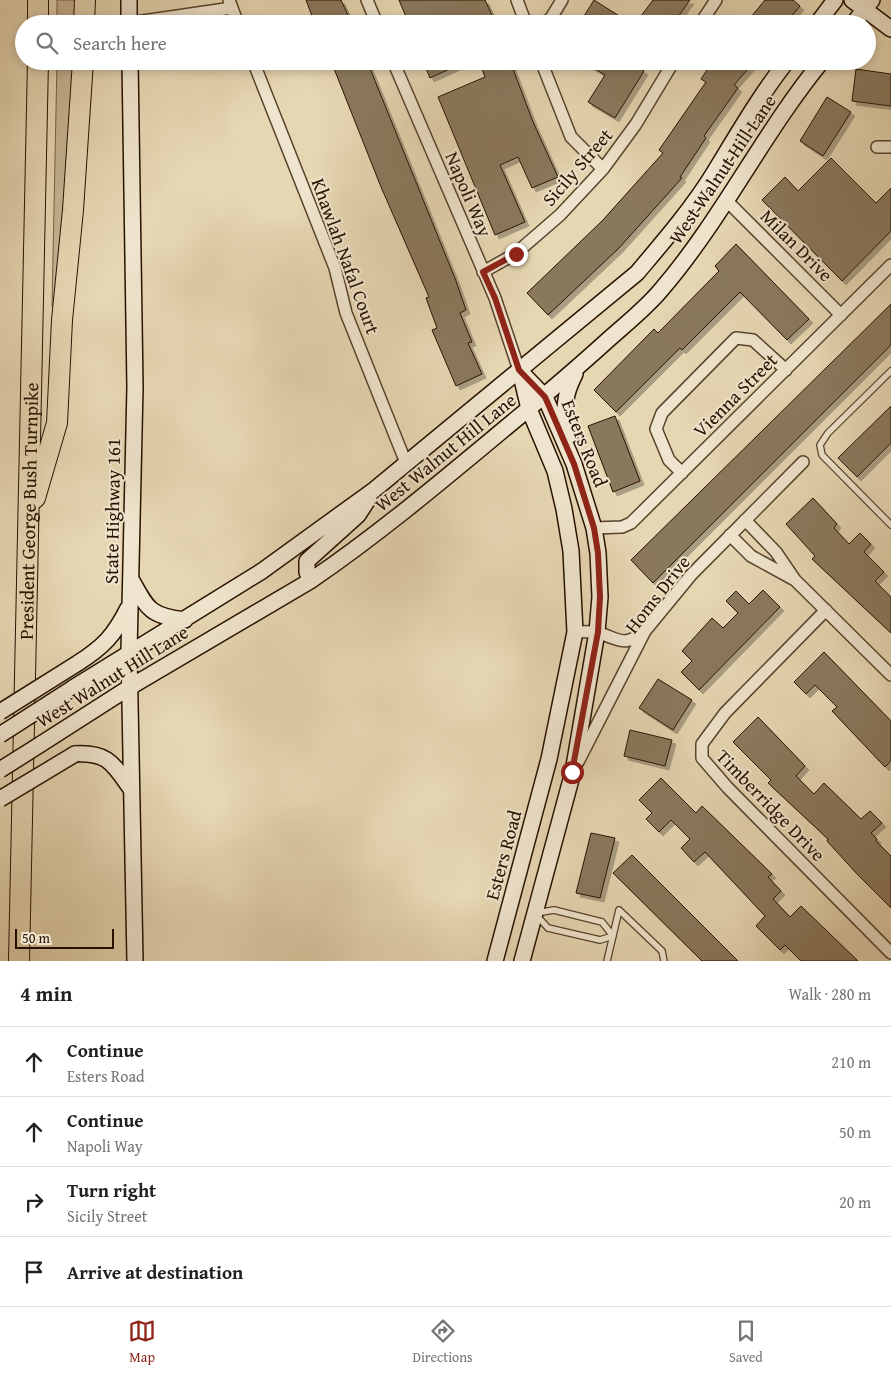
<!DOCTYPE html>
<meta charset="utf-8">
<style>
body{margin:0;font-family:"Gentium Book Plus",serif;background:#f6f6f6;color:#202124}
.scale{position:absolute;left:15px;bottom:12px;width:99px;box-sizing:border-box;padding-left:5px;border:2px solid #271200;border-top:0;font-size:14px;line-height:18px;white-space:nowrap;color:#271200;-webkit-text-stroke:4px #efe4cd;paint-order:stroke}
.stop{position:absolute;width:15px;height:15px;margin:-11px;border:4px solid #8f2418;border-radius:50%;background:#fff}
.stop.end{background:#8f2418;border-color:#fff;box-shadow:0 1px 5px #0008}
.list{margin:0;padding:0;list-style:none}
h2{display:flex;justify-content:space-between;align-items:center;height:65px;margin:0;padding:0 20px;font-size:21px}
h2 small{font-size:16px;font-weight:400;color:#757577}
.list li{display:grid;grid-template-columns:32px 1fr auto;gap:15px;align-items:center;box-sizing:border-box;height:70px;padding:0 20px;border-top:1px solid #e0e0e0}
.list b{display:block;font-size:19px;white-space:nowrap}
.list p{margin:0;font-size:16px;white-space:nowrap;color:#757577}
.list em{font-size:16px;font-style:normal;color:#757577}
.icon{flex:none;width:28px;height:28px;fill:none;stroke:currentColor;stroke-width:2;stroke-linecap:round;stroke-linejoin:round}
.map{position:relative;flex:none;width:891px;height:961px;overflow:hidden}
.search{position:absolute;background:#fff;box-shadow:0 2px 8px #0003;left:15px;right:15px;top:15px;height:55px;display:flex;align-items:center;gap:12px;box-sizing:border-box;padding:0 18px;border-radius:28px;color:#757577;font-size:19px}
.sheet{height:345px;background:#fff}
nav{display:flex;justify-content:space-around;align-items:center;box-sizing:border-box;height:70px;border-top:1px solid #e0e0e0;background:#fff;font-size:14px;color:#757577}
nav a{display:grid;justify-items:center;gap:2px}
nav .on{color:#8f2418}
.map>svg:first-child{display:block}
.green{fill:#c6b594;stroke:#76644a}
.building{fill:#8a785d;stroke:#271200;filter:url(#shadow)}
.lines{fill:none;stroke-linecap:round;stroke-linejoin:round}
.lane-casing{stroke:#57432c;stroke-width:8}
.street-casing{stroke:#57432c;stroke-width:14}
.secondary-casing{stroke:#271200;stroke-width:18}
.highway-casing{stroke:#271200;stroke-width:22}
.lane{stroke:#efe4cd;stroke-width:5.5}
.street{stroke:#efe4cd;stroke-width:11}
.secondary{stroke:#efe4cd;stroke-width:15}
.highway{stroke:#e6d6b2;stroke-width:20}
.secondary-bridge-casing{stroke:#271200;stroke-width:18;stroke-linecap:butt}
.secondary-bridge{stroke:#efe4cd;stroke-width:15}
.route{stroke:#8f2418;stroke-width:6}
.labels{text-anchor:middle;dominant-baseline:central;stroke-width:4;stroke-linejoin:round;paint-order:stroke}
.street-label{font-size:19px;fill:#271200;stroke:#efe4cd}
</style>
<div class="map">
<svg width="891" height="961" viewBox="0 0 891 961">
<defs>
<filter id="shadow"><feDropShadow dx="4" dy="4" stdDeviation="0" flood-color="#0004"/></filter>
</defs>
<rect width="100%" height="100%" fill="#e6d6b2"/>
<filter id="stains"><feTurbulence type="fractalNoise" baseFrequency=".004" numOctaves="4"/><feColorMatrix values="0 0 0 0 .2 0 0 0 0 .09 0 0 0 0 .02 0 0 0 .5 -.17"/></filter>
<radialGradient id="worn" r=".72"><stop offset=".6" stop-color="#630" stop-opacity="0"/><stop offset="1" stop-color="#630" stop-opacity=".3"/></radialGradient>
<!-- green -->
<path class="green" d="M 57,0 L 77,0 L 76,24 L 57,24 Z
M 57,61 L 74,61 L 56,307 L 52,306 Z"/>
<!-- building -->
<path class="building" d="M 306,0 L 341,0 L 352,24 L 315,24 Z
M 399,0 L 485,0 L 496,24 L 409,24 Z
M 594,0 L 632,24 L 579,24 Z
M 653,0 L 690,0 L 673,24 L 635,24 Z
M 765,0 L 793,0 L 800,6 L 785,24 L 745,24 Z
M 331,61 L 367,61 L 456,281 L 466,310 L 460,313 L 472,342 L 468,343 L 482,374 L 456,386 L 432,330 L 437,328 L 426,298 L 429,297 L 381,187 Z
M 423,61 L 467,61 L 430,78 Z
M 487,61 L 510,61 L 533,122 L 558,177 L 532,188 L 518,157 L 500,165 L 525,222 L 495,235 L 438,97 L 485,77 L 480,64 Z
M 582,61 L 628,61 L 644,71 L 615,118 L 588,102 L 605,75 Z
M 713,61 L 755,61 L 734,85 L 738,88 L 704,136 L 706,138 L 680,177 L 682,178 L 619,248 L 548,315 L 527,293 L 602,221 L 663,153 L 659,150 L 706,82 L 701,79 Z
M 856,69 L 891,74 L 891,106 L 852,101 Z
M 827,97 L 851,112 L 823,156 L 800,141 Z
M 831,158 L 876,203 L 891,188 L 891,231 L 842,281 L 762,200 L 785,177 L 798,191 Z
M 736,244 L 809,319 L 787,340 L 740,292 L 682,350 L 680,348 L 616,412 L 594,390 L 654,329 L 658,333 L 719,271 L 715,266 Z
M 891,304 L 891,345 L 653,583 L 631,560 Z
M 891,406 L 891,443 L 857,477 L 838,458 Z
M 615,416 L 640,481 L 613,492 L 588,426 Z
M 813,498 L 837,524 L 834,528 L 849,544 L 860,533 L 871,544 L 864,552 L 884,572 L 875,581 L 891,597 L 891,633 L 812,559 L 815,556 L 786,524 Z
M 763,590 L 780,607 L 699,690 L 681,672 L 692,661 L 682,651 L 712,618 L 723,628 L 738,613 L 726,601 L 736,591 L 749,604 Z
M 824,652 L 891,721 L 891,761 L 885,767 L 832,711 L 837,707 L 815,685 L 806,694 L 794,682 Z
M 658,679 L 692,700 L 673,730 L 639,708 Z
M 758,717 L 805,766 L 796,776 L 814,794 L 824,783 L 861,819 L 870,811 L 882,823 L 871,833 L 877,839 L 876,841 L 891,856 L 891,908 L 857,874 L 827,841 L 828,839 L 768,783 L 771,780 L 733,742 Z
M 630,730 L 672,740 L 665,766 L 624,756 Z
M 661,778 L 696,813 L 702,806 L 772,874 L 768,877 L 781,891 L 773,899 L 790,917 L 801,906 L 858,961 L 801,961 L 785,945 L 780,950 L 756,926 L 765,916 L 705,852 L 694,862 L 681,848 L 690,839 L 671,820 L 659,832 L 646,819 L 652,813 L 639,800 Z
M 591,833 L 615,838 L 600,898 L 576,893 Z
M 632,855 L 738,961 L 702,961 L 613,873 Z"/>
<g class="lines">
<defs>
<path id="lane" d="M 891,371 L 828,433 L 820,445 L 822,455 L 891,525
M 536,913 L 554,910 L 602,922 L 613,936
M 537,916 L 548,928 L 600,940 L 613,936
M 607,961 L 619,910 L 662,951 L 664,961"/>
<path id="street" d="M 229,0 L 238,24
M 367,0 L 377,24
M 517,0 L 526,24
M 129,23 L 232,8
M 543,24 L 551,18 L 562,0
M 700,24 L 716,0
M 253,61 L 335,268 L 346,313 L 406,463
M 393,61 L 495,298 L 519,370
M 541,61 L 571,137 L 603,169
M 877,147 L 891,147
M 727,201 L 841,315
M 483,272 L 515,254 L 560,215 L 603,169 L 636,124 L 674,61
M 682,473 L 669,460 L 656,429 L 662,413 L 736,338 L 753,340 L 786,370
M 745,520 L 776,552 L 795,580 L 891,675
M 594,528 L 622,527 L 631,523 L 891,265
M 730,535 L 751,556 L 793,579
M 826,610 L 725,713 L 702,744 L 702,758 L 727,787 L 891,953
M 575,632 C 583,632 592,631 599,633 C 621,640 623,647 644,632
M 578,762 L 645,631 L 691,575 L 803,462"/>
<path id="secondary" d="M 129,0 L 129,24
M 852,0 L 891,29
M 817,24 L 835,0
M 853,24 L 872,0
M 130,61 L 135,387 L 129,652 L 135,961
M 519,370 L 545,397 L 574,464 L 594,528 L 598,553 L 600,597 L 597,632 L 573,772 L 522,961
M 570,435 C 562,412 564,395 575,374
M 131,579 C 147,608 149,616 185,620
M 310,581 L 307,572 L 307,561 L 358,515 L 369,498
M 78,663 C 103,647 114,636 128,608
M 73,688 L 262,571 L 374,490 L 637,273 C 663,242 690,211 712,176 C 736,137 758,98 787,61
M 41,744 L 130,687 L 310,581 C 379,534 444,479 509,425 C 543,397 576,369 609,339 C 627,323 646,308 661,290 C 722,219 763,133 822,61
M 75,754 C 108,752 113,764 131,789
M 495,961 L 549,759 L 575,632 L 571,551 L 564,509 L 555,471 L 529,409 L 520,371"/>
<g id="highway">
<path d="M 38,0 L 38,24"/>
<path d="M 84,24 L 85,0"/>
<path d="M 35,498 L 57,423 L 62,320 L 73,210 L 83,61"/>
<path id="s1" d="M 19,961 L 38,61"/>
</g>
</defs>
<!-- lane casing -->
<use href="#lane" class="lane-casing"/>
<!-- street casing -->
<use href="#street" class="street-casing"/>
<!-- secondary casing -->
<use href="#secondary" class="secondary-casing"/>
<!-- highway casing -->
<use href="#highway" class="highway-casing"/>
<!-- lane -->
<use href="#lane" class="lane"/>
<!-- street -->
<use href="#street" class="street"/>
<!-- secondary -->
<use href="#secondary" class="secondary"/>
<!-- highway -->
<use href="#highway" class="highway"/>
<defs>
<path id="secondary-bridge" d="M 0,712 L 78,663
M 0,735 L 73,688
M 0,770 L 41,744
M 0,799 L 75,754"/>
</defs>
<!-- secondary-bridge casing -->
<use href="#secondary-bridge" class="secondary-bridge-casing"/>
<!-- secondary-bridge -->
<use href="#secondary-bridge" class="secondary-bridge"/>
</g>
<g class="lines">
<!-- route -->
<path class="route" d="M 516,254 L 483,272 L 495,298 L 519,370 L 545,397 L 549,406 L 574,464 L 594,528 L 598,553 L 600,597 L 598,632 L 572,772"/>
</g>
<g class="labels">
<!-- street labels -->
<g class="street-label">
<text transform="translate(577 167) rotate(-49)">Sicily Street</text>
<text transform="translate(722 169) rotate(-56)">West Walnut Hill Lane</text>
<text transform="translate(469 194) rotate(67)">Napoli Way</text>
<text transform="translate(797 245) rotate(45)">Milan Drive</text>
<text transform="translate(346 256) rotate(70)">Khawlah Nafal Court</text>
<text transform="translate(735 395) rotate(-45)">Vienna Street</text>
<text transform="translate(585 443) rotate(68)">Esters Road</text>
<text transform="translate(445 452) rotate(-39)">West Walnut Hill Lane</text>
<text stroke="none"><textPath href="#s1" startOffset="450">President George Bush Turnpike</textPath></text>
<text transform="translate(112 511) rotate(-89)">State Highway 161</text>
<text transform="translate(657 594) rotate(-52)">Homs Drive</text>
<text transform="translate(112 676) rotate(-32)">West Walnut Hill Lane</text>
<text transform="translate(771 805) rotate(46)">Timberridge Drive</text>
<text transform="translate(503 855) rotate(-75)">Esters Road</text>
</g>
</g>
<rect width="100%" height="100%" filter="url(#stains)"/>
<rect width="100%" height="100%" fill="url(#worn)"/>
</svg>
<div class="scale">50 m</div>
<div class="stop" style="left:572px;top:772px"></div>
<div class="stop end" style="left:516px;top:254px"></div>
<div class="search"><svg class="icon" aria-label="search" viewBox="0 0 24 24"><circle cx="10" cy="10" r="6"/><path d="M15 15l6 6"/></svg>Search here</div>
</div>
<section class="sheet">
<h2>4 min<small>Walk · 280 m</small></h2>
<ul class="list">
<li><svg class="icon" aria-label="ahead" viewBox="0 0 24 24"><path d="M12 20V5M6 11l6-6 6 6"/></svg><div><b>Continue</b><p>Esters Road</p></div><em>210 m</em></li>
<li><svg class="icon" aria-label="ahead" viewBox="0 0 24 24"><path d="M12 20V5M6 11l6-6 6 6"/></svg><div><b>Continue</b><p>Napoli Way</p></div><em>50 m</em></li>
<li><svg class="icon" aria-label="right" viewBox="0 0 24 24"><path d="M7 20v-9h11M14 6l5 5-5 5"/></svg><div><b>Turn right</b><p>Sicily Street</p></div><em>20 m</em></li>
<li><svg class="icon" aria-label="arrive" viewBox="0 0 24 24"><path d="M6 21V4h12l-3 4 3 4H6"/></svg><div><b>Arrive at destination</b></div></li>
</ul>
</section>
<nav>
<a class="on"><svg class="icon" aria-label="map" viewBox="0 0 24 24"><path d="M3 6l6-2 6 2 6-2v14l-6 2-6-2-6 2zM9 4v14M15 6v14"/></svg>Map</a>
<a><svg class="icon" aria-label="directions" viewBox="0 0 24 24"><path d="M12 3l9 9-9 9-9-9zM9 14v-3h6M13 9l2 2-2 2"/></svg>Directions</a>
<a><svg class="icon" aria-label="saved" viewBox="0 0 24 24"><path d="M7 4h10v16l-5-4-5 4z"/></svg>Saved</a>
</nav>
